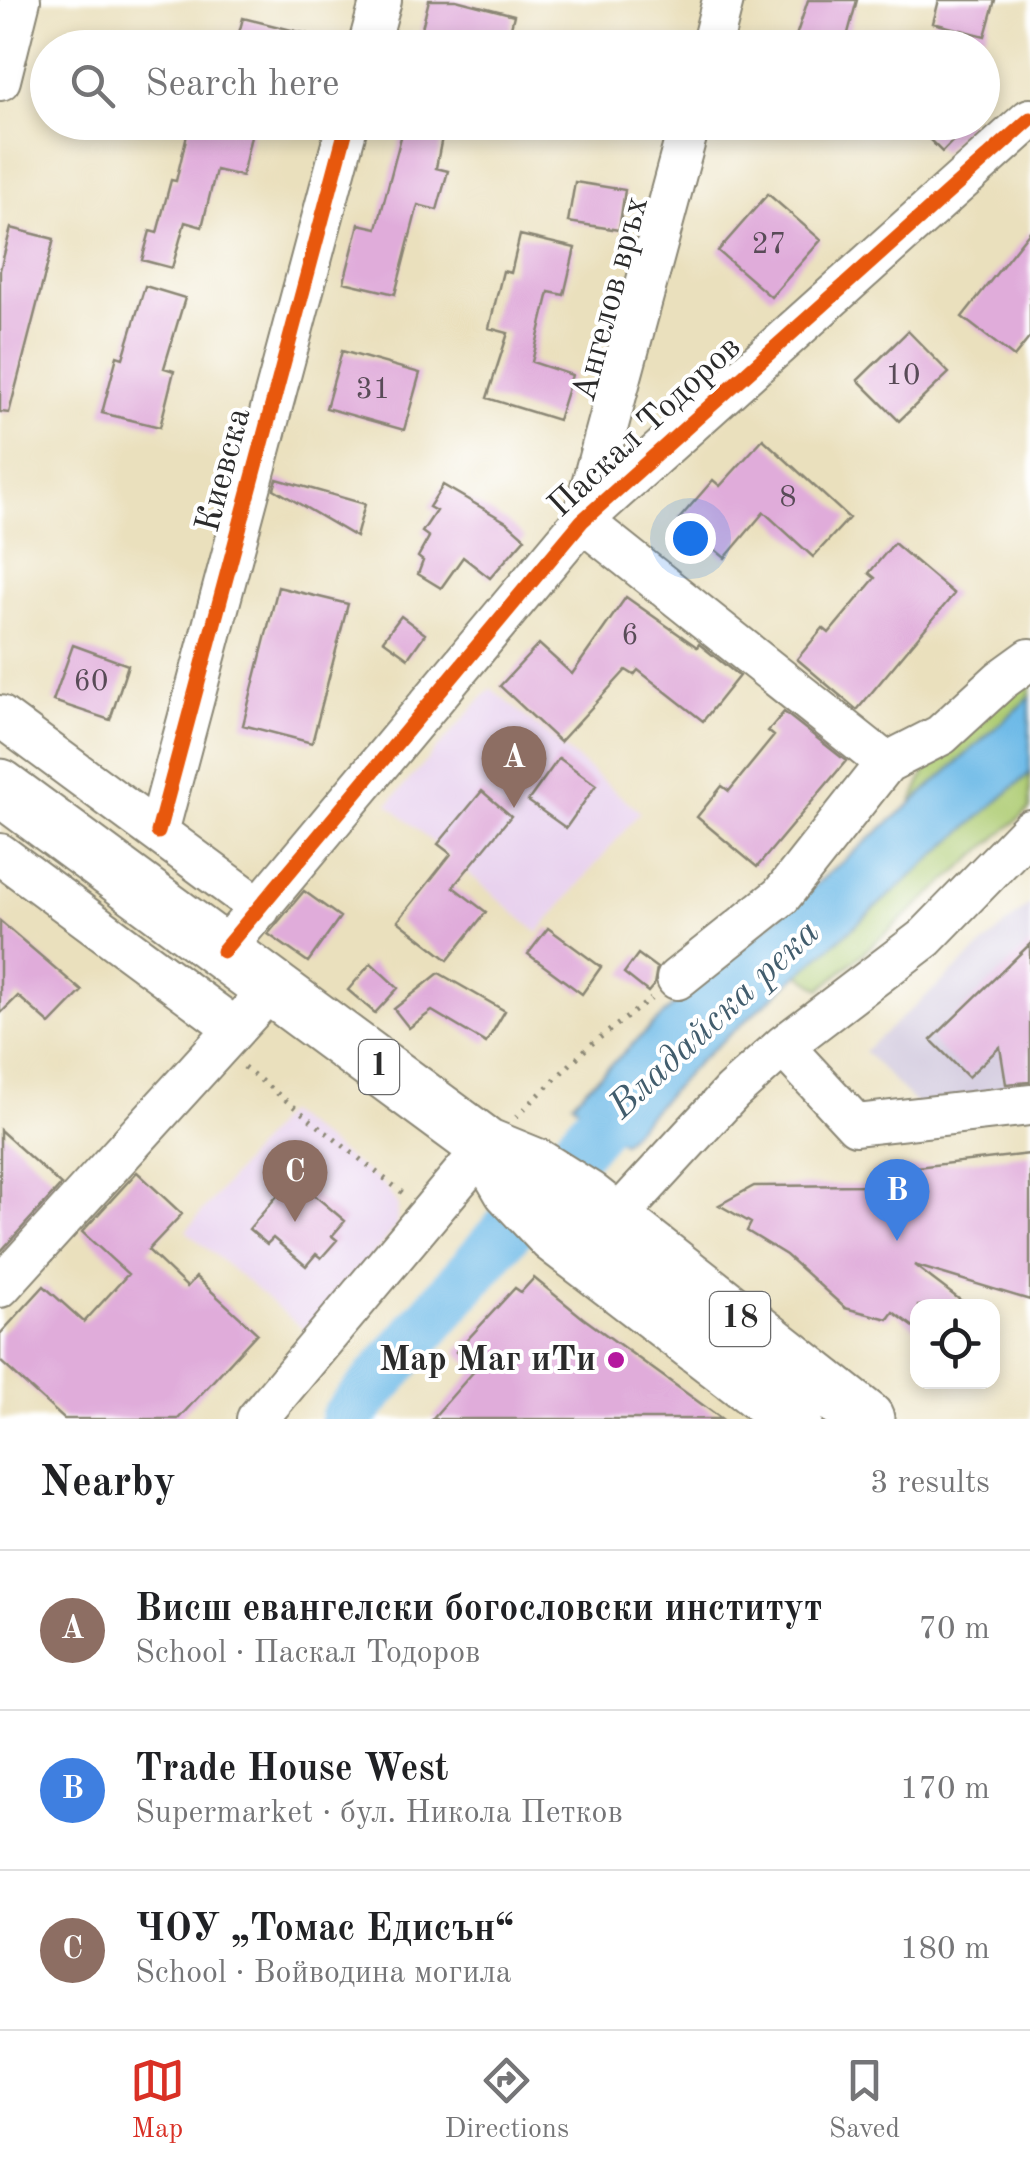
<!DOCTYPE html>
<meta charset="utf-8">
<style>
body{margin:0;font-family:"Old Standard TT",serif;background:#f6f6f6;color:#202124}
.controls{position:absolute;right:30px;bottom:30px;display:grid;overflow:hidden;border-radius:20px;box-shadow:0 5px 15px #0003}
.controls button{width:90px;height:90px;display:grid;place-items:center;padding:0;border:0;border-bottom:2px solid #e0e0e0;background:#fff;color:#202124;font:50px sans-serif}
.you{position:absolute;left:690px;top:538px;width:35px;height:35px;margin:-25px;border:8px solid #fff;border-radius:50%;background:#1a73e8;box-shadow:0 0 0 15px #1a73e833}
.badge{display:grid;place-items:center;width:65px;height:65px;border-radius:50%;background:#d93025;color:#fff;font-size:32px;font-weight:700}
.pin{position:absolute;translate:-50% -82px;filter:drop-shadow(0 2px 5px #0008)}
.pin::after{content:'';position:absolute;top:52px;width:35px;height:30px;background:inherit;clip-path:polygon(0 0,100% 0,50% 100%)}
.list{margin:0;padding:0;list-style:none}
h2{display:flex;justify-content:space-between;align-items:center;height:130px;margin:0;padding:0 40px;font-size:42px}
h2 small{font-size:32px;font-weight:400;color:#757577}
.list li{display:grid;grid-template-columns:65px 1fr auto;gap:30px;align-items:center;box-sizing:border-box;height:160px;padding:0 40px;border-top:2px solid #e0e0e0}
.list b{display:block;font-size:38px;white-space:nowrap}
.list p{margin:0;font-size:32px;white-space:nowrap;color:#757577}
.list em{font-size:32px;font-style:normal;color:#757577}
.icon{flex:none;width:55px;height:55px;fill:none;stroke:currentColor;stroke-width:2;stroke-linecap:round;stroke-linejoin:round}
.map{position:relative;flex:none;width:1030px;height:1419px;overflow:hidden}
.search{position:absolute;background:#fff;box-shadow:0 5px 15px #0003;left:30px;right:30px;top:30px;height:110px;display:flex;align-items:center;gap:25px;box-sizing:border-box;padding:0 35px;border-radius:55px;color:#757577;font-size:38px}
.sheet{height:610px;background:#fff}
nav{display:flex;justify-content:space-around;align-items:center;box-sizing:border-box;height:140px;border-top:2px solid #e0e0e0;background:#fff;font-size:28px;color:#757577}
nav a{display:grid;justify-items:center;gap:5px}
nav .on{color:#d93025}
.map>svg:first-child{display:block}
.built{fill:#e8d2ee}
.industrial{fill:#c9bfd7}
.green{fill:#aecc73;stroke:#6c7c4f;stroke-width:2.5}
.water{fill:#6dbae7;stroke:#4c7289;stroke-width:2.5}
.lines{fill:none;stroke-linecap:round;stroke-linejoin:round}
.river{stroke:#6dbae7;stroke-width:52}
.building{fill:#e0acda}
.minor-casing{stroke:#8a8674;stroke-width:44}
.highway-casing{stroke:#8a8674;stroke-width:59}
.path{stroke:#8a8674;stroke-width:5;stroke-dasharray:2.5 8;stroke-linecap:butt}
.minor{stroke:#fff;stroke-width:40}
.highway{stroke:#fff;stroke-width:55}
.cycleway-casing{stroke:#fff;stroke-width:21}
.cycleway{stroke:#e8590c;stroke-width:15}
.poi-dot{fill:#b5179e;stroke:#fff;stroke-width:4}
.labels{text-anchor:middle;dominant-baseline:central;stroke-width:8;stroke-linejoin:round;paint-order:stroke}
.number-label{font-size:30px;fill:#584b57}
.shield{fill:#fff;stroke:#6b6b6b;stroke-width:2.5}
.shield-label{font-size:32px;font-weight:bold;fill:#2b2b2b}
.street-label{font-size:35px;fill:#2b2b2b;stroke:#fff}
.poi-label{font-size:35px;font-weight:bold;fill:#2b2b2b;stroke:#fff;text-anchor:end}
.water-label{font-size:38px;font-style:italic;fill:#425d6d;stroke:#fff}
</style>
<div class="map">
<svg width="1030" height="1419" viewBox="0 0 1030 1419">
<rect width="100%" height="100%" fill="#fff"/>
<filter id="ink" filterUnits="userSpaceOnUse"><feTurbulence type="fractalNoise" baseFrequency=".01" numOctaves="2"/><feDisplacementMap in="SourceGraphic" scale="20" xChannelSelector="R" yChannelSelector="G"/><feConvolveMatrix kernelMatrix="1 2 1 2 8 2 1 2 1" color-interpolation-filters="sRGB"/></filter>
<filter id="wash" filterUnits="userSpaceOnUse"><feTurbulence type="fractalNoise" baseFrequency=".0048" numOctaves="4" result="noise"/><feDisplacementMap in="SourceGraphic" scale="40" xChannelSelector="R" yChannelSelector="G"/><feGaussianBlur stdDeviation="2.25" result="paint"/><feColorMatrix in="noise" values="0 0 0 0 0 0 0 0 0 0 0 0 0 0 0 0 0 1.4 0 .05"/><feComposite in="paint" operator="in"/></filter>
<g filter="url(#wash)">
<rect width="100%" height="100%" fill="#eae0bd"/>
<!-- built -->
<path class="built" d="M 491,688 L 640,812 L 538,933 L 388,804 Z
M 285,1112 L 383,1184 L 398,1205 L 396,1227 L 308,1333 L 186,1231 Z"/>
<!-- industrial -->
<path class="industrial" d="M 1030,904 L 1030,1093 L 918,1106 L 864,1051 Z"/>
<!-- green -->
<path class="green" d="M 1030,659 L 1030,697 L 911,804 L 941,735 Z
M 1030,773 L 1030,809 L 821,989 L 799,974 Z"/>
<!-- water -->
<path class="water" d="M 1030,697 L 1030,773 L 697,1063 L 622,1143 L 572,1102 L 679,1000 L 911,804 Z"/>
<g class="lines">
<!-- river -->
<path class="river" d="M 346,1419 L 598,1124 L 647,1074"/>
</g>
<g id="blocks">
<!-- building -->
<path class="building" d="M 429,0 L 456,0 L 514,15 L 506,48 L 417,48 Z
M 808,0 L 857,0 L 844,48 L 792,48 Z
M 939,0 L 995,0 L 985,36 L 933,23 Z
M 243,18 L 328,39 L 327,48 L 235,48 Z
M 190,122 L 233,122 L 253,127 L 242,176 L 216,170 L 202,227 L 185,222 L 172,268 L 142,260 L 150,231 L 157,233 L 171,180 L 176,181 Z
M 405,122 L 445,122 L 436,168 L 448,171 L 437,210 L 418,205 L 395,294 L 344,282 L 359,224 L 377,228 Z
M 912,122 L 971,122 L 942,152 Z
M 575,182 L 625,190 L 619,230 L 568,222 Z
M 768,194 L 821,240 L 771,297 L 718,251 Z
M 11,228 L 54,239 L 9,413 L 0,412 L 0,270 Z
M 1030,231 L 1030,337 L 1014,357 L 962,317 Z
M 520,235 L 575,248 L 564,295 L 549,292 L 532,362 L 572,375 L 558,420 L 487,398 L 508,333 L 489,328 L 503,271 L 511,273 Z
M 145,286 L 185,298 L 164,368 L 174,371 L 160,427 L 102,413 L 117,356 L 123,358 Z
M 908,331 L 949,373 L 899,421 L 858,380 Z
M 342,351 L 420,373 L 404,430 L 326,408 Z
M 763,439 L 849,518 L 813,557 L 764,512 L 725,558 L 679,519 L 713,480 L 720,486 Z
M 277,479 L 365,504 L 356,537 L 274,489 Z
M 443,485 L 508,523 L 525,538 L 490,578 L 463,557 L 441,588 L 418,574 L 423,561 L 418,557 L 429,537 L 422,532 L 436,511 L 429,507 Z
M 894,543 L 954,594 L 857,710 L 797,659 L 823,628 L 829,633 L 875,578 L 869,573 Z
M 278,587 L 348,604 L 312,743 L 243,725 Z
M 626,597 L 697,647 L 699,644 L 739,676 L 703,721 L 638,670 L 634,675 L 626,670 L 560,742 L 500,686 L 539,644 L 572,674 Z
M 401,616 L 425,634 L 408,658 L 383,640 Z
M 73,645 L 128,665 L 110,720 L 53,701 Z
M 784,712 L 846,761 L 757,867 L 697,817 L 722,786 L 729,791 L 774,736 L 768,731 Z
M 559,758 L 596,785 L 566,828 L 528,801 Z
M 482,791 L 511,816 L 453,887 L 486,912 L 448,960 L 398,921 L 451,854 L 438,844 Z
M 304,891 L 340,917 L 308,962 L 268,934 Z
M 0,921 L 82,991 L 50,1024 L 18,996 L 0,1014 Z
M 548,928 L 601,967 L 582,994 L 528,954 Z
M 1030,944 L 1030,1082 L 1006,1084 L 1000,1047 L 968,1077 L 931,1040 Z
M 638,954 L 657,968 L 654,985 L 648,992 L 624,973 Z
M 371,963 L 398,988 L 375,1013 L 348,990 Z
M 439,973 L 505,1011 L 486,1043 L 432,1011 L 409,1028 L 394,1009 Z
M 0,1130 L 61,1185 L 0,1252 Z
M 1030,1154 L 1030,1300 L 914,1265 L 968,1306 L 918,1306 L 918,1330 L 893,1312 L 888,1319 L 845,1308 L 786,1255 L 747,1231 L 751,1223 L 719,1205 L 754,1186 L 874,1185 L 873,1172 Z
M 137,1172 L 182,1214 L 148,1250 L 187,1287 L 196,1277 L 257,1333 L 178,1419 L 64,1419 L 0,1361 L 0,1334 L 44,1286 L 84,1322 L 128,1274 L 82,1232 Z
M 293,1177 L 345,1221 L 332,1236 L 337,1240 L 321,1258 L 316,1254 L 306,1266 L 273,1238 L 267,1244 L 249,1229 Z
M 534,1278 L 583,1318 L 722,1419 L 432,1419 L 476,1369 L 456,1352 L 515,1288 L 521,1292 Z"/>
</g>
</g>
<g filter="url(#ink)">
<use href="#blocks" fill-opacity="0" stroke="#8a8674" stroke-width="2.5"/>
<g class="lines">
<defs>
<path id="minor" d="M 368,48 L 381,0
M 711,48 L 723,0
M 0,80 L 20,0
M 690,122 L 582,521 L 886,763
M 0,716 L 260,908
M 158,832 L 348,122
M 0,854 L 235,1028
M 223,951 L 582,521 L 1030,119
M 677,979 L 781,896 L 886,763 L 941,735 L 1001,680 L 1030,659
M 783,1046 L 925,938 L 1030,830
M 614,1220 L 732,1092 L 783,1046 L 856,1125 L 1030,1105
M 0,1287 L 272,988
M 257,1419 L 486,1146"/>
<path id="highway" d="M 0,787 L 486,1146 L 535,1166 L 586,1198 L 866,1419
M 486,1146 L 511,1189 L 555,1236 L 794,1419"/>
</defs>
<!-- minor casing -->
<use href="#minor" class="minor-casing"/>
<!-- highway casing -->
<use href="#highway" class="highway-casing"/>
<!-- path -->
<path class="path" d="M 244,1067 L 404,1194
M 516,1117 L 589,1046 L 651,999"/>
<!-- minor -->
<use href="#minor" class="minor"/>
<!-- highway -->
<use href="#highway" class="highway"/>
<defs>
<path id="cycleway" d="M 158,832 L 348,122
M 223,951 L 582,521 L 1030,119"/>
</defs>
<!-- cycleway casing -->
<use href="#cycleway" class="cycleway-casing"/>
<!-- cycleway -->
<use href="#cycleway" class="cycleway"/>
</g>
</g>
<!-- markers -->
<circle class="poi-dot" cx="616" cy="1360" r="10"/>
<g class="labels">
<!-- number labels -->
<g class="number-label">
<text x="769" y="245">27</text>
<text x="903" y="376">10</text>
<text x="373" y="390">31</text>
<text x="788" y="498">8</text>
<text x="630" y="636">6</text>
<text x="91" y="682">60</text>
</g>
<!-- shield labels -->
<g class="shield">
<rect x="359" y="1040" width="40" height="54" rx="8"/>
<rect x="710" y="1292" width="60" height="54" rx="8"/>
</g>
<g class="shield-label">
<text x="379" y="1067">1</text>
<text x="740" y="1319">18</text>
</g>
<!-- street labels -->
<g class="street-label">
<text transform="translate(611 299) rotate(-75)">Ангелов връх</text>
<text transform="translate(645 427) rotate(-43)">Паскал Тодоров</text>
<text transform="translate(224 470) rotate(-75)">Киевска</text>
</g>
<!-- poi labels -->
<g class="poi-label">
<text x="596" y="1360">Мар Маг иТи</text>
</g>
<!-- water labels -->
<g class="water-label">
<text transform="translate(715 1020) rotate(-43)">Владайска река</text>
</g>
</g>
</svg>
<div class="controls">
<button><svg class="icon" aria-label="locate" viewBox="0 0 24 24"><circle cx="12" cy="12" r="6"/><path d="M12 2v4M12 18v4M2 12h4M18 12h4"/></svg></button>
</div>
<div class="you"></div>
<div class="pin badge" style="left:514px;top:808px;background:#8d6e63">A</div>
<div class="pin badge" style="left:897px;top:1241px;background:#3f7fe0">B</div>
<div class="pin badge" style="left:295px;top:1222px;background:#8d6e63">C</div>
<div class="search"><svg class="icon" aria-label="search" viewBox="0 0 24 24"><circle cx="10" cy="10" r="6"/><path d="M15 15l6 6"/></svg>Search here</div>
</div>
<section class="sheet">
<h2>Nearby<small>3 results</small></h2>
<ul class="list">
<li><span class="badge" style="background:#8d6e63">A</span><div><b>Висш евангелски богословски институт</b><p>School · Паскал Тодоров</p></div><em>70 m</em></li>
<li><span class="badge" style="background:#3f7fe0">B</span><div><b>Trade House West</b><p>Supermarket · бул. Никола Петков</p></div><em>170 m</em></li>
<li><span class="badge" style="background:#8d6e63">C</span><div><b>ЧОУ „Томас Едисън“</b><p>School · Войводина могила</p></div><em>180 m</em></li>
</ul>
</section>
<nav>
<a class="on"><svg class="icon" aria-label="map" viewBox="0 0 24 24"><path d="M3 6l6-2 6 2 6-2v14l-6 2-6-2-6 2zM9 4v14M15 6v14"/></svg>Map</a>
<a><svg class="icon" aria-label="directions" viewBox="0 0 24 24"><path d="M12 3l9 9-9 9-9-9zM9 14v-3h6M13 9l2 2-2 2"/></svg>Directions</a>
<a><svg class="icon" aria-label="saved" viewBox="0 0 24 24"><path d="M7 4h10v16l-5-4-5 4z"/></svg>Saved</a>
</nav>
